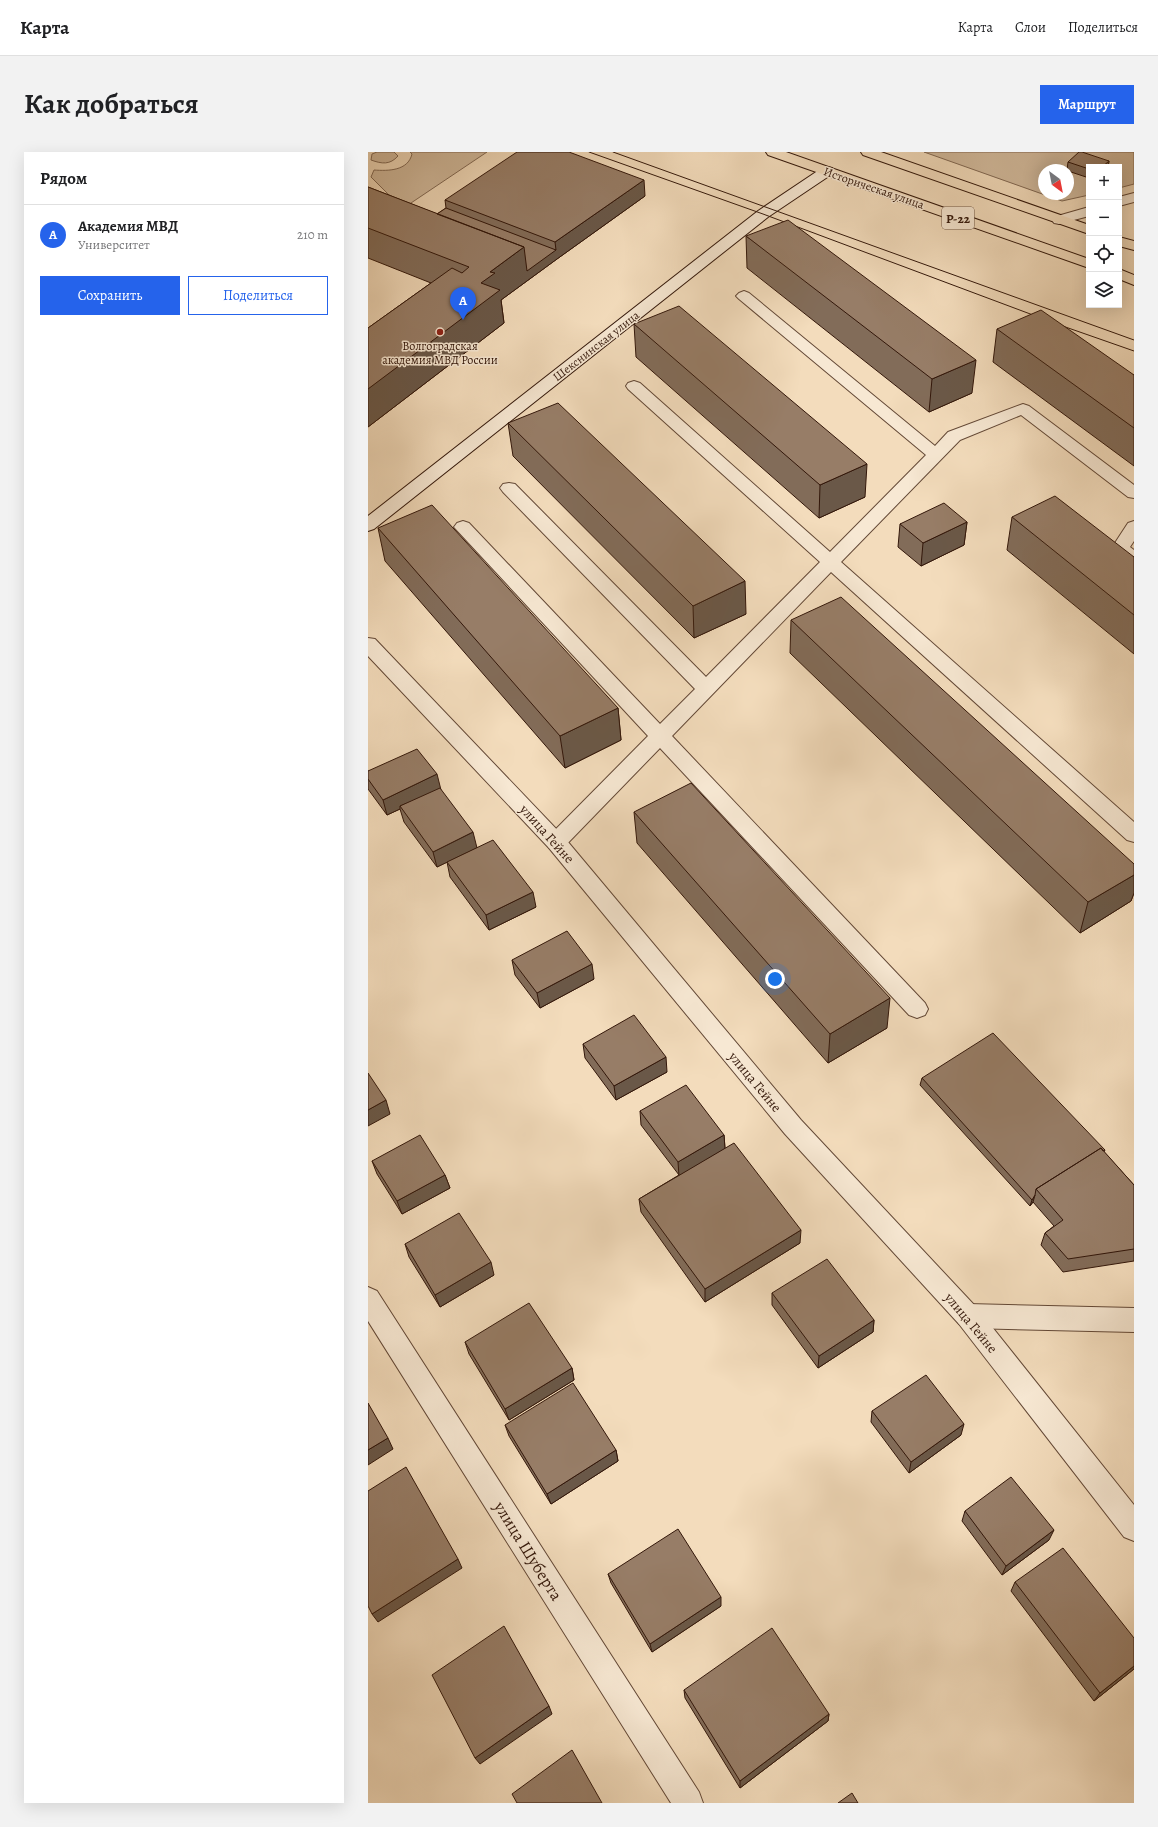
<!DOCTYPE html>
<html lang="ru">
<meta charset="utf-8">
<style>
body{margin:0;font-family:Alegreya,serif;background:#f2f2f2;color:#202124}
.controls{position:absolute;right:12px;top:12px;display:grid;overflow:hidden;border-radius:0px;box-shadow:0 4px 16px #0002}
.controls button{width:36px;height:36px;display:grid;place-items:center;padding:0;border:0;border-bottom:1px solid #e0e0e0;background:#fff;color:#202124;font:20px sans-serif}
.compass{position:absolute;left:670px;top:12px;width:36px;height:36px;border-radius:50%;background:#fff;box-shadow:0 4px 16px #0002;rotate:148deg}
.you{position:absolute;left:407px;top:827px;width:14px;height:14px;margin:-10px;border:3px solid #fff;border-radius:50%;background:#1a73e8;box-shadow:0 0 0 6px #1a73e833}
.badge{display:grid;place-items:center;width:26px;height:26px;border-radius:50%;background:#2563eb;color:#fff;font-size:13px;font-weight:700}
.pin{position:absolute;translate:-50% -33px;filter:drop-shadow(0 1px 2px #0008)}
.pin::after{content:'';position:absolute;top:21px;width:14px;height:12px;background:inherit;clip-path:polygon(0 0,100% 0,50% 100%)}
.list{margin:0;padding:0;list-style:none}
h2{display:flex;justify-content:space-between;align-items:center;height:52px;margin:0;padding:0 16px;font-size:17px}
h2 small{font-size:13px;font-weight:400;color:#757577}
.list li{display:grid;grid-template-columns:26px 1fr auto;gap:12px;align-items:center;box-sizing:border-box;height:60px;padding:0 16px;border-top:1px solid #e0e0e0}
.list b{display:block;font-size:15px;white-space:nowrap}
.list p{margin:0;font-size:13px;white-space:nowrap;color:#757577}
.list em{font-size:13px;font-style:normal;color:#757577}
.actions{display:flex;gap:8px;padding:12px 16px}
.actions a{flex:1;padding:9px 0;border:1px solid #2563eb;border-radius:0px;text-align:center;font-size:14px;color:#2563eb}
.actions .main{background:#2563eb;color:#fff}
.icon{flex:none;width:22px;height:22px;fill:none;stroke:currentColor;stroke-width:2;stroke-linecap:round;stroke-linejoin:round}
.map{position:relative;flex:none;width:766px;height:1651px;overflow:hidden;border-radius:0px}
header{display:flex;align-items:center;gap:24px;box-sizing:border-box;height:56px;padding:0 20px;background:#fff;border-bottom:1px solid #e0e0e0}
header strong{font-size:19px}
nav{display:flex;gap:22px;margin-inline-start:auto;font-size:14px}
.intro{display:flex;align-items:center;justify-content:space-between;box-sizing:border-box;height:96px;padding:0 24px}
h1{margin:0;font-size:28px}
.button{padding:10px 18px;border-radius:0px;background:#2563eb;color:#fff;font-size:14px;font-weight:700}
main{display:flex;gap:24px;padding:0 24px}
aside{flex:1;background:#fff;border-radius:0px;box-shadow:0 4px 16px #0002}
.map>svg:first-child{display:block}
.green{fill:#d2bb9e;stroke:#826954;fill-rule:evenodd}
.lines{fill:none;stroke-linecap:round;stroke-linejoin:round}
.lane-casing{stroke:#634836;stroke-width:2}
.street-casing{stroke:#634836;stroke-width:2}
.secondary-casing{stroke:#33170a;stroke-width:2}
.highway-casing{stroke:#33170a;stroke-width:2}
.lane{fill:#f7e8d3;fill-rule:evenodd}
.street{fill:#f7e8d3;fill-rule:evenodd}
.secondary{fill:#f7e8d3;fill-rule:evenodd}
.highway{fill:#f3dcbc;fill-rule:evenodd}
.tram{stroke:#33170a;stroke-width:1}
.wall{fill:#826c59;stroke:#33170a}
.shaded-wall{fill:#6a5848;stroke:#33170a}
.building{fill:#977d67;stroke:#33170a}
.poi-dot{fill:#8f2418;stroke:#f7e8d3;stroke-width:1.5}
.labels{text-anchor:middle;dominant-baseline:central;stroke-width:3;stroke-linejoin:round;paint-order:stroke}
.far-street-label{font-size:12px;fill:#33170a;stroke:#f7e8d3}
.far-poi-label{font-size:12px;fill:#33170a;stroke:#f7e8d3}
.shield{fill:#f7e8d3;stroke:#6e5646;stroke-width:1}
.shield-label{font-size:13px;font-weight:bold;fill:#33170a}
.street-label{font-size:14px;fill:#33170a;stroke:#f7e8d3}
.near-street-label{font-size:17px;fill:#33170a;stroke:#f7e8d3}
</style>
<header>
<strong>Карта</strong>
<nav><a>Карта</a><a>Слои</a><a>Поделиться</a></nav>
</header>
<div class="intro"><h1>Как добраться</h1><a class="button">Маршрут</a></div>
<main>
<aside>
<h2>Рядом<small></small></h2>
<ul class="list">
<li><span class="badge">A</span><div><b>Академия МВД</b><p>Университет</p></div><em>210 m</em></li>
</ul>
<div class="actions"><a class="main">Сохранить</a><a>Поделиться</a></div>
</aside>
<div class="map">
<svg width="766" height="1651" viewBox="0 0 766 1651">
<rect width="100%" height="100%" fill="#f3dcbc"/>
<filter id="stains"><feTurbulence type="fractalNoise" baseFrequency=".005" numOctaves="4"/><feColorMatrix values="0 0 0 0 .2 0 0 0 0 .09 0 0 0 0 .02 0 0 0 .5 -.17"/></filter>
<radialGradient id="worn" r=".72"><stop offset=".6" stop-color="#630" stop-opacity="0"/><stop offset="1" stop-color="#630" stop-opacity=".3"/></radialGradient>
<!-- green -->
<path class="green" d="M 9,0 L 26,0 L 30,4 C 22,13 14,12 3,8 L 4,2 Z
M 42,0 L 119,0 L 40,53 L 21,43 L 3,25 L 6,18 C 20,19 40,19 44,2 Z
M 556,0 L 766,0 L 766,32 L 751,36 L 751,15 L 721,15 L 721,43 L 694,49 ZM 676,18 L 700,18 L 700,42 L 676,42 Z"/>
<g class="lines">
<defs>
<path id="lane" d="M 766,41 L 766,50 L 751,54 L 751,45 Z
M 721,55 L 721,64 L 691,72 L 686,71 L 684,68 L 686,65 Z
M 376,139 L 381,141 L 567,294 L 580,280 L 655,252 L 661,254 L 766,333 L 766,346 L 760,345 L 653,263 L 592,288 L 473,410 L 766,670 L 766,690 L 759,688 L 463,420 L 304,584 L 557,851 L 560,857 L 557,863 L 549,866 L 541,863 L 292,596 L 195,696 L 188,698 L 181,696 L 178,690 L 181,684 L 280,584 L 86,375 L 89,371 L 95,369 L 101,371 L 292,572 L 327,537 L 135,340 L 132,336 L 135,332 L 141,331 L 147,332 L 338,525 L 452,410 L 260,237 L 258,234 L 260,231 L 266,229 L 272,231 L 462,400 L 558,303 L 371,147 L 368,144 L 371,141 Z
M 766,369 L 766,389 L 762,395 L 766,398 L 766,412 C 758,410 748,405 743,397 L 760,371 Z
M 600,1152 L 766,1156 L 766,1180 L 600,1176 L 591,1172 L 587,1164 L 591,1156 Z"/>
<path id="street" d="M 0,486 L 7,487 L 195,684 L 433,968 L 609,1156 L 766,1353 L 766,1389 L 756,1385 L 591,1172 L 417,982 L 181,696 L 0,504 Z
M 0,1135 L 9,1139 L 331,1640 L 335,1651 L 303,1651 L 0,1169 Z"/>
<path id="secondary" d="M 459,15 L 464,16 L 466,19 L 464,22 L 400,65 L 6,377 L 0,379 L 0,364 L 390,59 L 454,16 Z"/>
<path id="highway" d="M 398,0 L 418,0 L 721,107 L 721,116 L 400,3 Z
M 493,0 L 513,0 L 721,73 L 721,82 L 495,3 Z
M 751,85 L 766,89 L 766,98 L 751,94 Z
M 751,117 L 766,123 L 766,133 L 751,127 Z"/>
</defs>
<!-- lane casing -->
<use href="#lane" class="lane-casing"/>
<!-- street casing -->
<use href="#street" class="street-casing"/>
<!-- secondary casing -->
<use href="#secondary" class="secondary-casing"/>
<!-- highway casing -->
<use href="#highway" class="highway-casing"/>
<!-- lane -->
<use href="#lane" class="lane"/>
<!-- street -->
<use href="#street" class="street"/>
<!-- secondary -->
<use href="#secondary" class="secondary"/>
<!-- highway -->
<use href="#highway" class="highway"/>
<!-- tram -->
<path class="tram" d="M 221,0 L 395,62 L 673,166
M 245,0 L 766,188
M 686,171 L 766,199"/>
</g>
<!-- wall -->
<path class="wall" d="M 741,9 L 740,15 L 721,15 L 721,26 L 700,19 L 700,18 L 699,18 L 700,10 Z
M 0,35 L 69,62 L 78,56 L 77,48 L 277,44 L 189,107 L 133,148 L 136,171 L 0,275 L 0,176 L 63,131 L 0,106 Z
M 378,84 L 604,241 L 561,260 L 379,116 Z
M 266,172 L 497,345 L 451,366 L 268,205 Z
M 629,177 L 766,223 L 766,314 L 625,210 Z
M 140,271 L 378,462 L 326,486 L 145,304 Z
M 644,365 L 766,405 L 766,502 L 639,398 Z
M 599,370 L 596,393 L 553,414 L 530,395 L 532,372 Z
M 10,376 L 250,556 L 253,588 L 197,616 L 17,409 Z
M 423,468 L 766,712 L 766,741 L 763,749 L 712,781 L 422,501 Z
M 0,619 L 72,637 L 109,696 L 168,755 L 121,778 L 82,725 L 79,710 L 69,715 L 36,670 L 32,657 L 19,663 L 0,637 Z
M 266,660 L 519,876 L 460,911 L 269,691 Z
M 144,808 L 226,827 L 172,856 L 147,823 Z
M 215,892 L 299,920 L 248,948 L 217,906 Z
M 554,926 L 737,998 L 736,1000 L 766,1033 L 766,1109 L 695,1120 L 673,1093 L 677,1081 L 686,1074 L 665,1050 L 662,1054 L 552,933 Z
M 272,959 L 356,983 L 357,996 L 432,1091 L 337,1150 L 273,1060 L 271,1047 L 311,1023 L 273,973 Z
M 4,1009 L 77,1023 L 82,1036 L 34,1062 L 9,1022 Z
M 37,1092 L 126,1123 L 72,1155 L 41,1105 Z
M 404,1141 L 506,1168 L 505,1180 L 450,1216 L 404,1153 Z
M 97,1190 L 204,1216 L 206,1228 L 141,1268 L 101,1202 Z
M 504,1259 L 593,1283 L 541,1321 L 503,1270 Z
M 137,1273 L 248,1298 L 250,1309 L 183,1352 L 141,1284 Z
M 597,1359 L 681,1388 L 634,1423 L 594,1369 Z
M 240,1422 L 353,1454 L 284,1500 L 243,1431 Z
M 647,1430 L 766,1486 L 766,1517 L 726,1549 L 643,1439 Z
M 316,1538 L 461,1562 L 460,1569 L 372,1636 L 317,1546 Z"/>
<!-- shaded-wall -->
<path class="shaded-wall" d="M 741,9 L 740,15 L 734,15 Z
M 276,28 L 277,44 L 189,107 L 133,148 L 136,171 L 0,275 L 0,237 L 113,131 L 122,120 L 156,95 L 188,98 L 187,90 Z
M 608,208 L 604,241 L 561,260 L 564,227 Z
M 499,312 L 497,345 L 451,366 L 452,333 Z
M 599,370 L 596,393 L 553,414 L 555,391 Z
M 377,429 L 378,462 L 326,486 L 325,454 Z
M 250,556 L 253,588 L 197,616 L 192,584 Z
M 69,622 L 73,638 L 32,654 L 32,657 L 19,663 L 15,648 Z
M 105,680 L 109,696 L 69,715 L 65,700 Z
M 766,723 L 766,741 L 763,749 L 712,781 L 720,750 Z
M 165,740 L 168,755 L 121,778 L 118,763 Z
M 224,812 L 226,827 L 172,856 L 169,841 Z
M 522,846 L 519,876 L 460,911 L 462,882 Z
M 298,905 L 299,920 L 248,948 L 246,934 Z
M 18,948 L 22,962 L 0,974 L 0,958 Z
M 356,983 L 357,997 L 311,1024 L 310,1010 Z
M 77,1023 L 82,1036 L 34,1062 L 29,1049 Z
M 667,1043 L 665,1050 L 662,1054 L 664,1048 Z
M 433,1078 L 432,1091 L 337,1150 L 337,1137 Z
M 123,1110 L 126,1123 L 72,1155 L 67,1143 Z
M 506,1168 L 505,1180 L 450,1216 L 451,1204 Z
M 204,1216 L 206,1228 L 141,1268 L 137,1257 Z
M 596,1272 L 593,1283 L 541,1321 L 543,1310 Z
M 20,1286 L 25,1297 L 0,1313 L 0,1298 Z
M 248,1298 L 250,1309 L 183,1352 L 179,1342 Z
M 686,1378 L 681,1388 L 634,1423 L 638,1414 Z
M 90,1407 L 94,1416 L 10,1470 L 4,1462 Z
M 353,1445 L 353,1454 L 284,1500 L 282,1492 Z
M 766,1514 L 766,1517 L 726,1549 L 732,1541 Z
M 181,1554 L 184,1562 L 112,1612 L 107,1606 Z
M 461,1562 L 460,1569 L 372,1636 L 372,1629 Z"/>
<!-- building -->
<path class="building" d="M 149,0 L 201,0 L 276,28 L 187,90 L 77,48 Z
M 711,0 L 714,0 L 741,9 L 734,15 L 721,15 L 721,17 L 700,10 Z
M 0,35 L 156,95 L 122,120 L 127,121 L 113,131 L 132,138 L 0,237 L 0,176 L 84,116 L 94,121 L 101,115 L 0,76 Z
M 78,56 L 188,98 L 159,119 L 156,95 L 69,62 Z
M 420,68 L 608,208 L 564,227 L 378,84 Z
M 311,154 L 499,312 L 452,333 L 266,172 Z
M 673,158 L 766,223 L 766,276 L 629,177 Z
M 190,251 L 377,429 L 325,454 L 140,271 Z
M 687,344 L 766,405 L 766,463 L 644,365 Z
M 576,351 L 599,370 L 555,391 L 532,372 Z
M 64,353 L 250,556 L 192,584 L 10,376 Z
M 473,445 L 766,712 L 766,723 L 720,750 L 423,468 Z
M 49,597 L 69,622 L 15,648 L 0,627 L 0,619 Z
M 323,631 L 522,846 L 462,882 L 266,660 Z
M 72,636 L 105,680 L 65,700 L 32,654 Z
M 125,688 L 165,740 L 118,763 L 79,710 Z
M 199,779 L 224,812 L 169,841 L 144,808 Z
M 266,863 L 298,905 L 246,934 L 215,892 Z
M 625,881 L 737,998 L 735,999 L 733,996 L 668,1037 L 667,1043 L 664,1048 L 554,926 Z
M 0,921 L 18,948 L 0,958 Z
M 318,933 L 356,983 L 310,1010 L 272,959 Z
M 52,983 L 77,1023 L 29,1049 L 4,1009 Z
M 366,991 L 433,1078 L 337,1137 L 271,1047 Z
M 733,996 L 766,1033 L 766,1097 L 700,1107 L 677,1081 L 695,1068 L 668,1037 Z
M 91,1061 L 123,1110 L 67,1143 L 37,1092 Z
M 459,1107 L 506,1168 L 451,1204 L 404,1141 Z
M 161,1151 L 204,1216 L 137,1257 L 97,1190 Z
M 558,1223 L 596,1272 L 543,1310 L 504,1259 Z
M 205,1231 L 248,1298 L 179,1342 L 137,1273 Z
M 0,1251 L 20,1286 L 0,1298 Z
M 38,1315 L 90,1407 L 4,1462 L 0,1454 L 0,1339 Z
M 643,1325 L 686,1378 L 638,1414 L 597,1359 Z
M 310,1377 L 353,1445 L 282,1492 L 240,1422 Z
M 695,1396 L 766,1486 L 766,1514 L 732,1541 L 647,1430 Z
M 136,1474 L 181,1554 L 107,1606 L 64,1523 Z
M 404,1476 L 461,1562 L 372,1629 L 316,1538 Z
M 204,1598 L 234,1651 L 149,1651 L 144,1642 Z
M 484,1641 L 490,1651 L 470,1651 Z"/>
<!-- markers -->
<circle class="poi-dot" cx="72" cy="180" r="4"/>
<g class="labels">
<!-- far-street labels -->
<g class="far-street-label">
<text transform="translate(506 36) rotate(19)">Историческая улица</text>
<text transform="translate(228 194) rotate(-38)">Шекснинская улица</text>
</g>
<!-- far-poi labels -->
<g class="far-poi-label">
<text x="72" y="194">Волгоградская<tspan x="72" dy="14">академия МВД России</tspan></text>
</g>
<!-- shield labels -->
<rect class="shield" x="574" y="55" width="32" height="22" rx="3"/>
<g class="shield-label">
<text x="590" y="66">Р-22</text>
</g>
<!-- street labels -->
<g class="street-label">
<text transform="translate(179 682) rotate(48)">улица Гейне</text>
<text transform="translate(387 930) rotate(50)">улица Гейне</text>
<text transform="translate(603 1171) rotate(50)">улица Гейне</text>
</g>
<!-- near-street labels -->
<g class="near-street-label">
<text transform="translate(160 1399) rotate(58)">улица Шуберта</text>
</g>
</g>
<rect width="100%" height="100%" filter="url(#stains)"/>
<rect width="100%" height="100%" fill="url(#worn)"/>
</svg>
<div class="controls">
<button>+</button>
<button>−</button>
<button><svg class="icon" aria-label="locate" viewBox="0 0 24 24"><circle cx="12" cy="12" r="6"/><path d="M12 2v4M12 18v4M2 12h4M18 12h4"/></svg></button>
<button><svg class="icon" aria-label="layers" viewBox="0 0 24 24"><path d="M12 4l9 5-9 5-9-5zM3 14l9 5 9-5"/></svg></button>
</div>
<svg class="compass" viewBox="-18 -18 36 36"><path d="M0-13l5 13h-10z" fill="#e53935"/><path d="M0 13l5-13h-10z" fill="#757577"/></svg>
<div class="you"></div>
<div class="pin badge" style="left:95px;top:168px">A</div>
</div>
</main>
